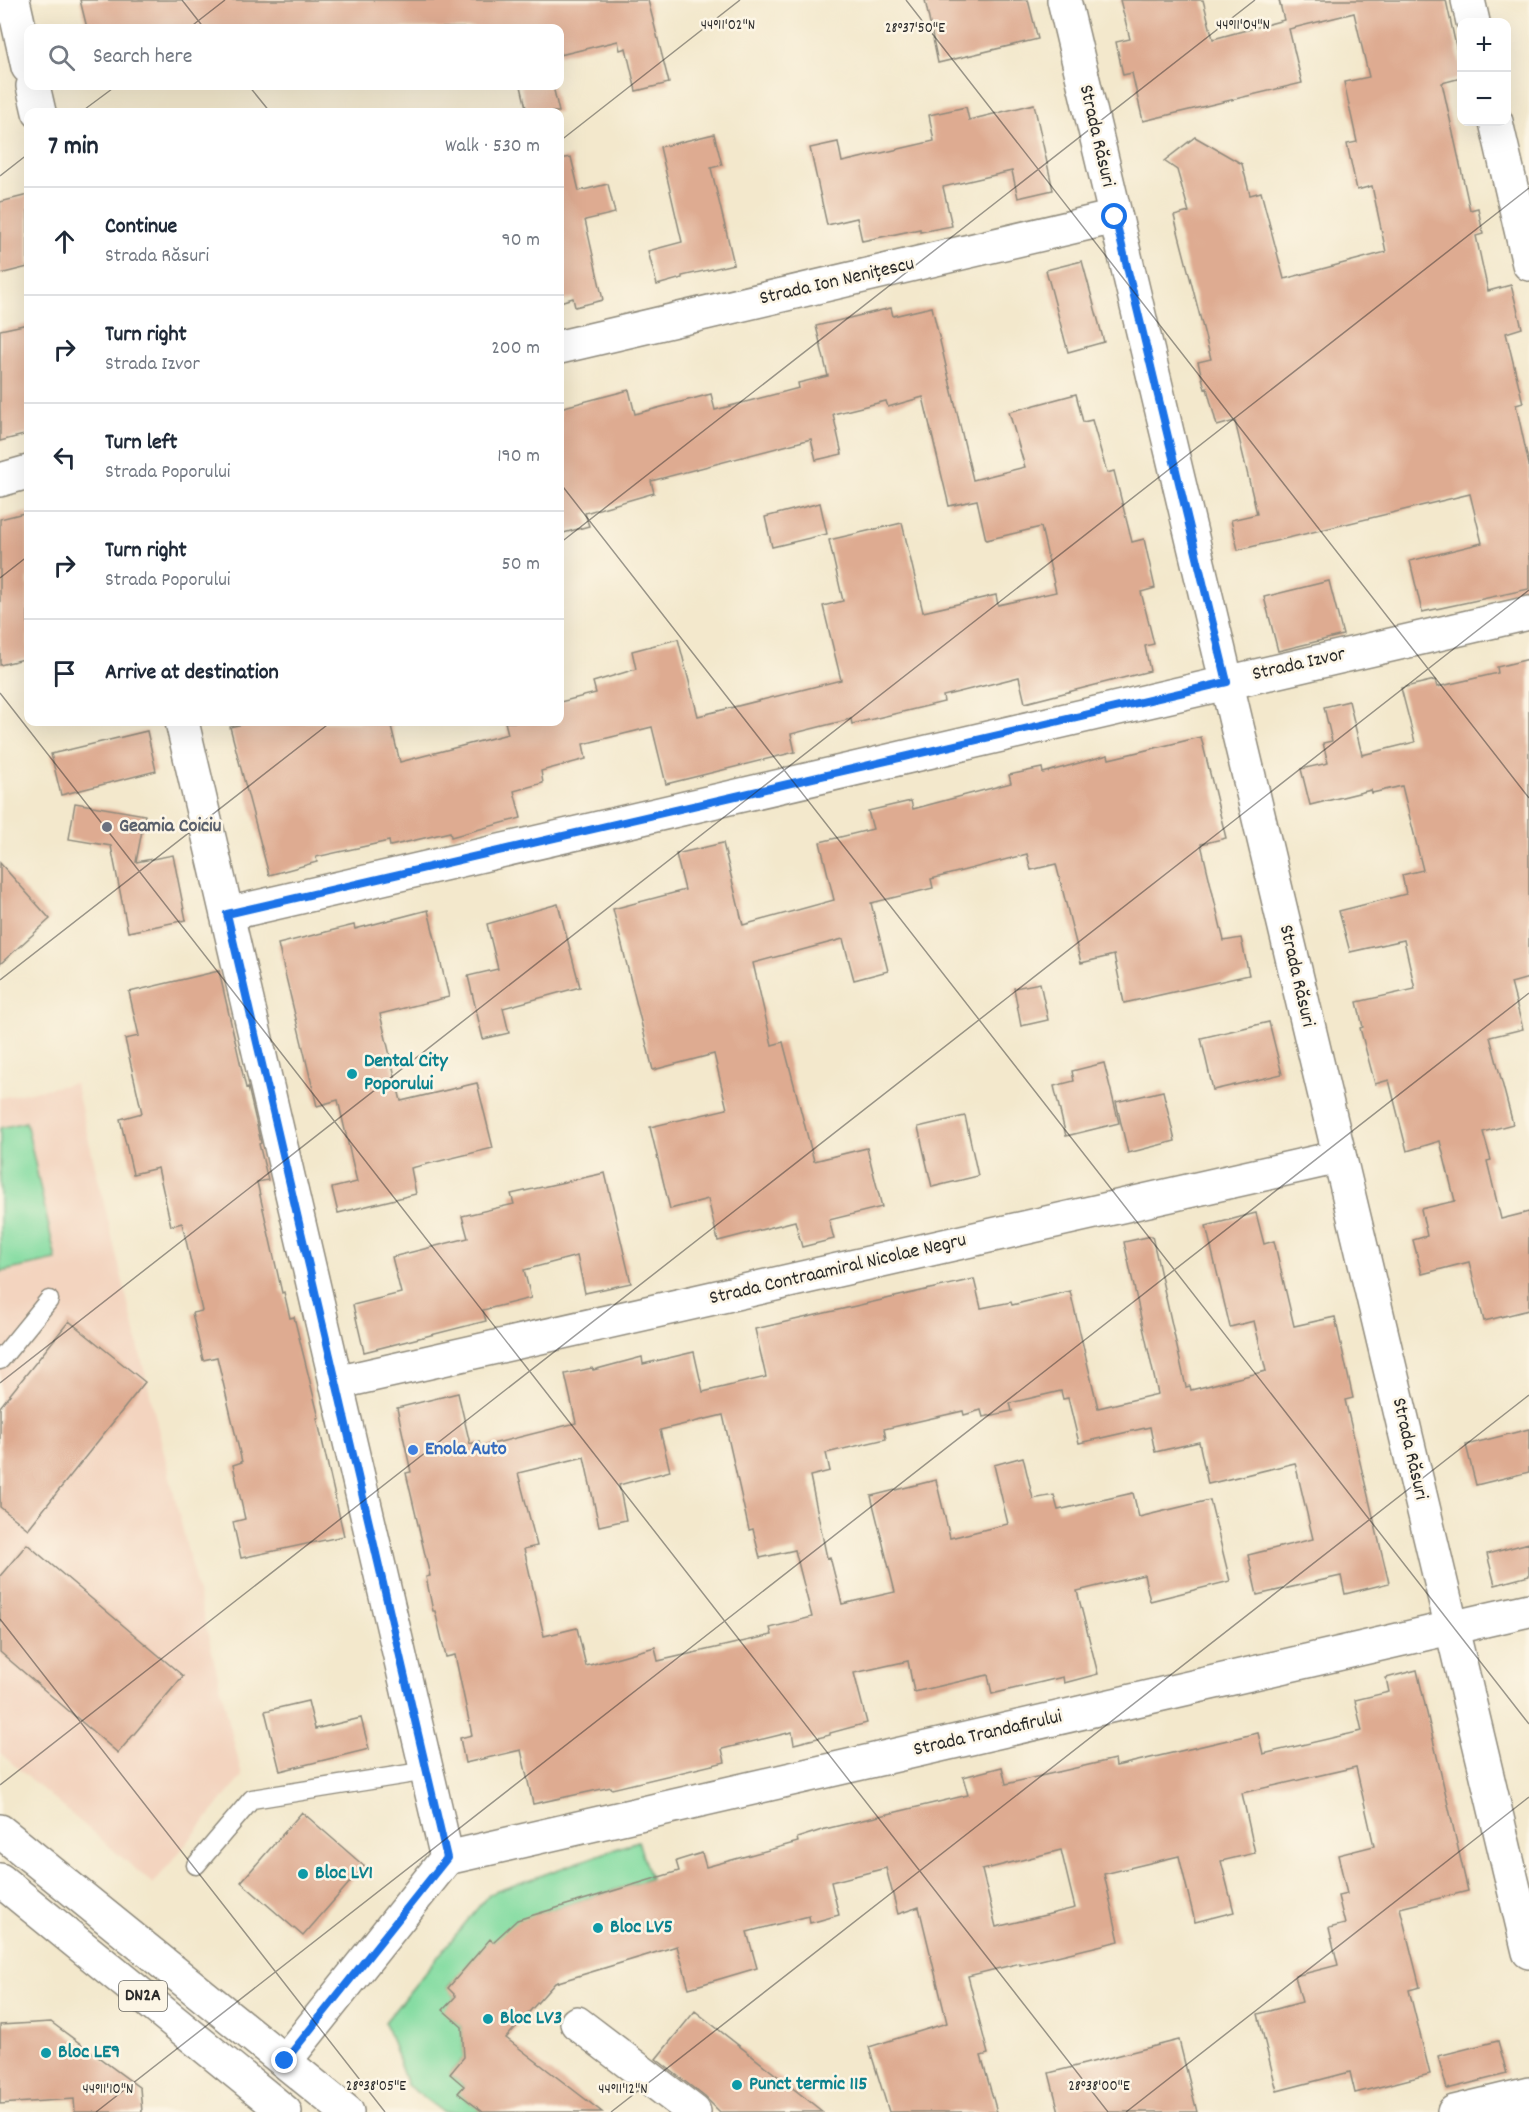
<!DOCTYPE html>
<meta charset="utf-8">
<style>
body{margin:0;font-family:Dekko,sans-serif;background:#f6f6f7;color:#1f2937}
.controls{position:absolute;right:18px;top:18px;display:grid;overflow:hidden;border-radius:12px;box-shadow:0 6px 24px #0002}
.controls button{width:54px;height:54px;display:grid;place-items:center;padding:0;border:0;border-bottom:2px solid #e0e1e3;background:#fff;color:#1f2937;font:30px sans-serif}
.stop{position:absolute;width:18px;height:18px;margin:-14px;border:4px solid #1a73e8;border-radius:50%;background:#fff}
.stop.end{background:#1a73e8;border-color:#fff;box-shadow:0 2px 6px #0008}
.list{margin:0;padding:0;list-style:none}
h2{display:flex;justify-content:space-between;align-items:center;height:78px;margin:0;padding:0 24px;font-size:26px}
h2 small{font-size:20px;font-weight:400;color:#747a83}
.list li{display:grid;grid-template-columns:39px 1fr auto;gap:18px;align-items:center;box-sizing:border-box;height:108px;padding:0 24px;border-top:2px solid #e0e1e3}
.list b{display:block;font-size:22px;white-space:nowrap}
.list p{margin:0;font-size:20px;white-space:nowrap;color:#747a83}
.list em{font-size:20px;font-style:normal;color:#747a83}
.icon{flex:none;width:33px;height:33px;fill:none;stroke:currentColor;stroke-width:2;stroke-linecap:round;stroke-linejoin:round}
.map{position:relative;flex:none;width:1529px;height:2112px;overflow:hidden}
.search{position:absolute;background:#fff;box-shadow:0 6px 24px #0002;left:24px;top:24px;width:540px;height:66px;display:flex;align-items:center;gap:15px;box-sizing:border-box;padding:0 21px;border-radius:12px;color:#747a83;font-size:22px}
.panel{position:absolute;background:#fff;box-shadow:0 6px 24px #0002;left:24px;top:108px;width:540px;height:618px;border-radius:12px}
.map>svg:first-child{display:block}
.built{fill:#f3d4bf}
.green{fill:#83dca1;stroke:#578466;stroke-width:1.5}
.building{fill:#deab91;fill-rule:evenodd}
.lines{fill:none;stroke-linecap:round;stroke-linejoin:round}
.service-casing{stroke:#8f8a7c;stroke-width:21}
.minor-casing{stroke:#8f8a7c;stroke-width:36}
.tertiary-casing{stroke:#8f8a7c;stroke-width:36}
.primary-casing{stroke:#8f8a7c;stroke-width:36}
.service{stroke:#fff;stroke-width:18}
.minor{stroke:#fff;stroke-width:33}
.tertiary{stroke:#fff;stroke-width:33}
.primary{stroke:#fff;stroke-width:33}
.route{stroke:#1a73e8;stroke-width:8}
.ticks{fill:none;stroke:#2b2b2b;stroke-width:1.5;stroke-opacity:0.45}
.worship-dot{fill:#6b7280;stroke:#fcf5e5;stroke-width:2}
.culture-dot{fill:#0f9aa8;stroke:#fcf5e5;stroke-width:2}
.shop-dot{fill:#3f7fe0;stroke:#fcf5e5;stroke-width:2}
.labels{text-anchor:middle;dominant-baseline:central;stroke-width:5;stroke-linejoin:round;paint-order:stroke}
.shield{fill:#fcf5e5;stroke:#6a6863;stroke-width:1.5}
.shield-label{font-size:18px;font-weight:bold;fill:#2b2b2b}
.street-label{font-size:20px;fill:#2b2b2b;stroke:#fcf5e5}
.worship-label{font-size:20px;font-weight:bold;fill:#5b616d;stroke:#fcf5e5;text-anchor:start}
.culture-label{font-size:20px;font-weight:bold;fill:#0d838f;stroke:#fcf5e5;text-anchor:start}
.shop-label{font-size:20px;font-weight:bold;fill:#366cbe;stroke:#fcf5e5;text-anchor:start}
.ticks-label{font-size:15px;text-anchor:middle;fill:#2b2b2b;stroke:#fcf5e5;stroke-width:5;stroke-linejoin:round;paint-order:stroke}
</style>
<div class="map">
<svg width="1529" height="2112" viewBox="0 0 1529 2112">
<rect width="100%" height="100%" fill="#fcf5e5"/>
<filter id="ink" filterUnits="userSpaceOnUse"><feTurbulence type="fractalNoise" baseFrequency=".0167" numOctaves="2"/><feDisplacementMap in="SourceGraphic" scale="12" xChannelSelector="R" yChannelSelector="G"/><feConvolveMatrix kernelMatrix="1 2 1 2 8 2 1 2 1" color-interpolation-filters="sRGB"/></filter>
<filter id="wash" filterUnits="userSpaceOnUse"><feTurbulence type="fractalNoise" baseFrequency=".008" numOctaves="4" result="noise"/><feDisplacementMap in="SourceGraphic" scale="24" xChannelSelector="R" yChannelSelector="G"/><feGaussianBlur stdDeviation="1.35" result="paint"/><feColorMatrix in="noise" values="0 0 0 0 0 0 0 0 0 0 0 0 0 0 0 0 0 1.4 0 .05"/><feComposite in="paint" operator="in"/></filter>
<g filter="url(#wash)">
<rect width="100%" height="100%" fill="#f3e8cc"/>
<!-- built -->
<path class="built" d="M 75,1083 L 242,1776 L 153,1884 L 0,1753 L 0,1098 Z"/>
<!-- green -->
<path class="green" d="M 26,1122 L 56,1260 L 0,1272 L 0,1128 Z
M 638,1841 L 650,1878 L 641,1882 L 537,1914 L 493,1942 L 490,1940 L 448,1987 L 456,1996 L 444,2010 L 462,2027 L 464,2057 L 450,2074 L 464,2086 L 459,2093 L 483,2112 L 443,2112 L 407,2085 L 385,2022 L 489,1894 Z"/>
<g id="blocks">
<!-- building -->
<path class="building" d="M 80,0 L 648,0 L 669,83 L 636,91 L 626,48 L 620,50 L 618,41 L 560,55 L 560,28 L 87,28 Z
M 925,0 L 1028,0 L 1038,39 L 938,63 Z
M 1120,0 L 1203,0 L 1213,39 L 1284,20 L 1279,0 L 1446,0 L 1461,69 L 1461,78 L 1442,83 L 1470,210 L 1478,208 L 1483,234 L 1476,236 L 1488,291 L 1511,285 L 1522,328 L 1506,333 L 1523,403 L 1516,405 L 1529,465 L 1529,589 L 1422,612 L 1410,561 L 1482,543 L 1470,494 L 1238,550 L 1231,520 L 1257,514 L 1235,421 L 1217,426 L 1207,388 L 1205,389 L 1198,362 L 1211,359 L 1174,216 L 1189,212 L 1177,170 L 1164,161 L 1195,137 L 1242,164 L 1250,195 L 1261,192 L 1284,279 L 1386,252 L 1372,186 L 1357,190 L 1347,144 L 1357,142 L 1344,82 L 1369,77 L 1354,13 L 1289,29 L 1302,83 L 1143,121 L 1132,73 L 1123,75 L 1116,42 L 1130,39 Z
M 521,86 L 553,86 L 559,112 L 527,112 Z
M 1034,104 L 1053,190 L 1018,198 L 1012,171 L 943,187 L 952,226 L 920,232 L 920,229 L 862,241 L 857,218 L 827,225 L 810,148 L 838,142 L 842,162 L 934,141 L 929,115 L 966,107 L 969,120 Z
M 714,134 L 722,165 L 711,168 L 734,264 L 682,276 L 682,278 L 657,285 L 648,251 L 682,242 L 660,147 Z
M 571,157 L 579,191 L 608,184 L 615,213 L 585,220 L 603,300 L 575,307 L 573,298 L 560,302 L 560,159 Z
M 28,195 L 28,267 L 0,274 L 0,202 Z
M 1082,261 L 1104,342 L 1068,352 L 1046,270 Z
M 932,307 L 973,480 L 1025,467 L 1009,412 L 1076,394 L 1083,422 L 1092,420 L 1107,473 L 1114,471 L 1132,542 L 1144,539 L 1155,588 L 1141,592 L 1154,644 L 1145,646 L 1150,671 L 1025,703 L 1019,677 L 943,696 L 944,702 L 852,724 L 851,719 L 791,734 L 795,752 L 666,784 L 652,727 L 583,744 L 586,759 L 541,771 L 543,783 L 514,791 L 521,818 L 451,837 L 450,832 L 390,846 L 389,841 L 316,857 L 317,862 L 269,875 L 230,727 L 252,722 L 390,722 L 400,762 L 508,734 L 505,722 L 560,722 L 560,702 L 596,693 L 593,682 L 636,669 L 632,651 L 678,639 L 698,716 L 841,680 L 823,606 L 843,601 L 829,540 L 902,523 L 923,612 L 996,595 L 998,605 L 1056,592 L 1041,527 L 986,540 L 977,500 L 949,506 L 923,397 L 888,407 L 886,401 L 833,414 L 842,454 L 816,460 L 811,439 L 651,481 L 654,493 L 585,513 L 589,526 L 560,534 L 560,408 L 629,390 L 635,414 L 711,394 L 715,410 L 799,388 L 798,383 L 828,376 L 816,326 L 891,308 L 893,316 Z
M 28,324 L 28,434 L 0,441 L 0,330 Z
M 820,503 L 827,534 L 772,547 L 765,517 Z
M 28,512 L 28,658 L 0,665 L 0,519 Z
M 1329,581 L 1343,635 L 1278,651 L 1264,597 Z
M 1529,659 L 1529,978 L 1511,983 L 1523,1029 L 1490,1037 L 1513,1124 L 1483,1132 L 1491,1160 L 1487,1161 L 1501,1219 L 1529,1212 L 1529,1310 L 1484,1321 L 1469,1262 L 1422,1274 L 1413,1240 L 1427,1236 L 1421,1209 L 1455,1201 L 1440,1141 L 1407,1151 L 1389,1080 L 1375,1084 L 1360,1028 L 1363,1027 L 1357,1002 L 1415,989 L 1404,940 L 1350,952 L 1339,911 L 1406,894 L 1402,875 L 1423,870 L 1402,786 L 1372,793 L 1371,790 L 1310,805 L 1301,769 L 1328,763 L 1323,743 L 1332,741 L 1324,707 L 1349,701 L 1362,755 L 1415,742 L 1401,688 L 1435,680 L 1437,687 L 1498,673 L 1497,667 Z
M 147,731 L 156,771 L 61,795 L 51,754 Z
M 1201,737 L 1226,838 L 1201,844 L 1224,941 L 1241,938 L 1249,975 L 1124,1003 L 1114,955 L 1081,963 L 1056,864 L 1031,870 L 1027,854 L 931,879 L 933,888 L 871,903 L 888,971 L 854,980 L 843,939 L 753,963 L 772,1045 L 783,1042 L 814,1161 L 867,1148 L 882,1207 L 829,1220 L 834,1239 L 802,1247 L 795,1221 L 718,1241 L 708,1199 L 670,1209 L 650,1127 L 727,1109 L 714,1054 L 653,1070 L 613,909 L 685,890 L 676,854 L 723,843 L 743,925 L 834,900 L 820,842 L 873,829 L 868,811 L 911,801 L 913,809 L 1011,783 L 1009,775 L 1042,768 L 1043,773 L 1108,755 L 1109,759 Z
M 75,803 L 145,815 L 136,862 L 173,855 L 186,920 L 128,932 L 111,846 L 69,839 Z
M 0,863 L 50,919 L 0,964 Z
M 558,904 L 580,987 L 503,1008 L 509,1033 L 483,1039 L 468,976 L 498,969 L 487,924 Z
M 428,910 L 449,997 L 380,1014 L 401,1101 L 477,1083 L 493,1148 L 411,1168 L 416,1194 L 338,1213 L 332,1188 L 357,1182 L 338,1100 L 317,1106 L 278,944 L 354,925 L 355,929 Z
M 219,971 L 246,1088 L 248,1087 L 261,1143 L 259,1144 L 268,1180 L 257,1182 L 282,1293 L 284,1292 L 290,1318 L 294,1317 L 319,1418 L 317,1418 L 344,1536 L 241,1558 L 233,1522 L 245,1519 L 233,1465 L 242,1462 L 217,1357 L 203,1360 L 192,1313 L 202,1311 L 182,1223 L 171,1226 L 158,1168 L 133,1174 L 120,1119 L 142,1113 L 125,1039 L 139,1036 L 129,992 Z
M 1040,983 L 1048,1020 L 1021,1026 L 1014,988 Z
M 1269,1022 L 1282,1074 L 1213,1090 L 1201,1038 Z
M 1104,1063 L 1119,1123 L 1066,1136 L 1054,1086 L 1074,1081 L 1072,1071 Z
M 1163,1091 L 1175,1141 L 1128,1153 L 1116,1102 Z
M 965,1116 L 978,1176 L 932,1187 L 918,1127 Z
M 605,1173 L 631,1283 L 585,1293 L 577,1256 L 524,1270 L 531,1298 L 483,1310 L 486,1321 L 364,1352 L 353,1305 L 401,1293 L 392,1257 L 468,1238 L 462,1216 L 514,1204 L 511,1194 Z
M 1256,1213 L 1264,1244 L 1274,1241 L 1294,1326 L 1335,1317 L 1353,1398 L 1345,1400 L 1389,1583 L 1345,1594 L 1341,1576 L 1257,1595 L 1248,1555 L 1313,1539 L 1295,1463 L 1208,1484 L 1199,1442 L 1155,1452 L 1150,1427 L 1079,1443 L 1068,1398 L 1063,1399 L 1061,1391 L 1010,1403 L 1012,1411 L 983,1417 L 981,1410 L 964,1415 L 963,1411 L 884,1429 L 886,1439 L 826,1453 L 830,1471 L 810,1476 L 827,1558 L 830,1557 L 842,1604 L 895,1592 L 871,1496 L 936,1480 L 950,1538 L 1008,1524 L 994,1465 L 1023,1457 L 1033,1499 L 1054,1495 L 1058,1510 L 1133,1493 L 1139,1517 L 1210,1500 L 1230,1581 L 1150,1601 L 1144,1575 L 1077,1591 L 1098,1674 L 1064,1683 L 1063,1677 L 992,1694 L 988,1675 L 914,1692 L 908,1661 L 854,1673 L 867,1723 L 830,1733 L 830,1735 L 794,1744 L 792,1732 L 722,1749 L 725,1762 L 612,1789 L 611,1787 L 533,1804 L 521,1750 L 465,1763 L 460,1738 L 472,1735 L 455,1655 L 446,1657 L 435,1611 L 433,1611 L 426,1577 L 430,1576 L 406,1473 L 411,1472 L 397,1408 L 458,1393 L 470,1444 L 479,1441 L 480,1447 L 576,1423 L 565,1374 L 592,1368 L 593,1370 L 642,1357 L 643,1364 L 694,1352 L 703,1392 L 766,1377 L 755,1329 L 974,1279 L 981,1308 L 1011,1302 L 1012,1305 L 1070,1291 L 1098,1408 L 1158,1394 L 1124,1242 L 1152,1236 L 1186,1387 L 1190,1386 L 1191,1390 L 1266,1371 L 1254,1321 L 1230,1327 L 1206,1226 ZM 723,1415 L 749,1530 L 753,1529 L 760,1558 L 795,1550 L 812,1617 L 770,1628 L 772,1635 L 658,1661 L 655,1647 L 586,1666 L 577,1628 L 544,1636 L 524,1549 L 537,1546 L 518,1473 L 584,1457 L 599,1526 L 626,1520 L 619,1485 L 670,1471 L 660,1430 Z
M 69,1321 L 145,1382 L 28,1529 L 0,1507 L 0,1407 Z
M 1529,1429 L 1529,1472 L 1476,1485 L 1466,1445 Z
M 1529,1543 L 1529,1576 L 1495,1585 L 1487,1554 Z
M 27,1544 L 183,1676 L 118,1753 L 0,1652 L 0,1576 Z
M 1417,1670 L 1468,1891 L 1400,1908 L 1420,1987 L 1409,1990 L 1430,2074 L 1355,2093 L 1350,2072 L 1277,2091 L 1258,2014 L 1302,2002 L 1295,1976 L 1338,1965 L 1329,1928 L 1345,1924 L 1338,1896 L 1347,1894 L 1338,1855 L 1374,1846 L 1356,1767 L 1242,1793 L 1255,1853 L 1221,1861 L 1234,1912 L 1195,1922 L 1179,1856 L 1104,1874 L 1119,1941 L 1020,1965 L 1020,1963 L 968,1976 L 988,2054 L 981,2056 L 997,2112 L 889,2112 L 869,2047 L 947,2023 L 919,1907 L 898,1914 L 886,1868 L 831,1882 L 839,1915 L 810,1923 L 809,1916 L 747,1932 L 757,1968 L 689,1988 L 677,1946 L 555,1983 L 506,2038 L 602,2112 L 483,2112 L 458,2093 L 464,2086 L 450,2074 L 464,2057 L 462,2027 L 443,2010 L 456,1996 L 448,1988 L 490,1939 L 493,1942 L 517,1920 L 679,1871 L 676,1861 L 702,1853 L 706,1867 L 798,1842 L 797,1838 L 825,1829 L 968,1795 L 963,1777 L 1002,1767 L 1006,1784 L 1115,1759 L 1116,1766 L 1258,1733 L 1263,1754 L 1362,1731 L 1355,1700 L 1389,1692 L 1386,1678 ZM 1061,1850 L 1075,1908 L 996,1927 L 982,1870 Z
M 308,1701 L 315,1729 L 361,1718 L 369,1749 L 280,1771 L 265,1711 Z
M 302,1812 L 364,1866 L 303,1936 L 241,1882 Z
M 695,2011 L 823,2112 L 720,2112 L 705,2097 L 656,2059 Z
M 51,2022 L 140,2088 L 142,2112 L 75,2112 L 74,2099 L 0,2104 L 0,2025 Z
M 1179,2040 L 1197,2112 L 1059,2112 L 1049,2073 Z
M 1498,2041 L 1507,2074 L 1447,2089 L 1438,2056 Z"/>
</g>
</g>
<g filter="url(#ink)">
<use href="#blocks" fill-opacity="0" stroke="#8f8a7c" stroke-width="1.5"/>
<g class="lines">
<defs>
<path id="service" d="M 0,1360 L 49,1300
M 196,1865 L 252,1799 L 427,1771"/>
<path id="minor" d="M 1468,0 L 1473,22
M 1496,122 L 1529,264
M 560,347 L 1115,217
M 0,480 L 28,472
M 227,914 L 1529,613
M 336,1383 L 1339,1157
M 447,1858 L 1529,1610
M 577,2023 L 694,2112
M 1454,2112 L 1529,2094"/>
<path id="tertiary" d="M 13,0 L 28,67
M 1064,0 L 1529,1952
M 33,86 L 39,112
M 182,722 L 447,1858 L 285,2061"/>
<path id="primary" d="M 0,1831 L 347,2112
M 0,1880 L 285,2112"/>
</defs>
<!-- service casing -->
<use href="#service" class="service-casing"/>
<!-- minor casing -->
<use href="#minor" class="minor-casing"/>
<!-- tertiary casing -->
<use href="#tertiary" class="tertiary-casing"/>
<!-- primary casing -->
<use href="#primary" class="primary-casing"/>
<!-- service -->
<use href="#service" class="service"/>
<!-- minor -->
<use href="#minor" class="minor"/>
<!-- tertiary -->
<use href="#tertiary" class="tertiary"/>
<!-- primary -->
<use href="#primary" class="primary"/>
</g>
</g>
<g class="lines" filter="url(#ink)">
<!-- route -->
<path class="route" d="M 285,2061 L 447,1858 L 227,914 L 1227,682 L 1115,217"/>
</g>
<!-- ticks -->
<path class="ticks" d="M 182,0 L 204,28M 906,0 L 1529,798M 189,28 L 225,0M 249,86 L 270,112M 81,112 L 116,86M 560,141 L 740,0M 0,176 L 28,154M 560,483 L 1529,1724M 560,543 L 1255,0M 0,578 L 28,556M 0,693 L 1108,2112M 0,980 L 331,722M 0,1383 L 1529,188M 0,1619 L 385,2112M 0,1785 L 1529,590M 96,2112 L 1529,993M 611,2112 L 1529,1395M 1126,2112 L 1529,1797"/>
<!-- markers -->
<circle class="worship-dot" cx="107" cy="827" r="6"/>
<g class="culture-dot">
<circle cx="352" cy="1074" r="6"/>
<circle cx="303" cy="1874" r="6"/>
<circle cx="598" cy="1928" r="6"/>
<circle cx="488" cy="2019" r="6"/>
<circle cx="46" cy="2053" r="6"/>
<circle cx="737" cy="2085" r="6"/>
</g>
<circle class="shop-dot" cx="413" cy="1450" r="6"/>
<g class="labels">
<!-- shield labels -->
<rect class="shield" x="119" y="1981" width="48" height="30" rx="4.5"/>
<g class="shield-label">
<text x="143" y="1996">DN2A</text>
</g>
<!-- street labels -->
<g class="street-label">
<text transform="translate(1096 136) rotate(77)">Strada Răsuri</text>
<text transform="translate(837 282) rotate(-13)">Strada Ion Nenițescu</text>
<text transform="translate(1299 665) rotate(-13)">Strada Izvor</text>
<text transform="translate(1296 976) rotate(77)">Strada Răsuri</text>
<text transform="translate(838 1270) rotate(-13)">Strada Contraamiral Nicolae Negru</text>
<text transform="translate(1409 1449) rotate(77)">Strada Răsuri</text>
<text transform="translate(988 1734) rotate(-13)">Strada Trandafirului</text>
</g>
<!-- worship labels -->
<g class="worship-label">
<text x="119" y="827">Geamia Coiciu</text>
</g>
<!-- culture labels -->
<g class="culture-label">
<text x="364" y="1062">Dental City<tspan x="364" dy="23">Poporului</tspan></text>
<text x="315" y="1874">Bloc LV1</text>
<text x="610" y="1928">Bloc LV5</text>
<text x="500" y="2019">Bloc LV3</text>
<text x="58" y="2053">Bloc LE9</text>
<text x="749" y="2085">Punct termic 115</text>
</g>
<!-- shop labels -->
<g class="shop-label">
<text x="425" y="1450">Enola Auto</text>
</g>
</g>
<g class="ticks-label">
<text x="728" y="29">44°11'02"N</text>
<text x="1243" y="29">44°11'04"N</text>
<text x="915" y="32">28°37'50"E</text>
<text x="376" y="2090">28°38'05"E</text>
<text x="1099" y="2090">28°38'00"E</text>
<text x="108" y="2093">44°11'10"N</text>
<text x="623" y="2093">44°11'12"N</text>
</g>
</svg>
<div class="controls">
<button>+</button>
<button>−</button>
</div>
<div class="stop" style="left:1115px;top:217px"></div>
<div class="stop end" style="left:285px;top:2061px"></div>
<div class="search"><svg class="icon" aria-label="search" viewBox="0 0 24 24"><circle cx="10" cy="10" r="6"/><path d="M15 15l6 6"/></svg>Search here</div>
<section class="panel">
<h2>7 min<small>Walk · 530 m</small></h2>
<ul class="list">
<li><svg class="icon" aria-label="ahead" viewBox="0 0 24 24"><path d="M12 20V5M6 11l6-6 6 6"/></svg><div><b>Continue</b><p>Strada Răsuri</p></div><em>90 m</em></li>
<li><svg class="icon" aria-label="right" viewBox="0 0 24 24"><path d="M7 20v-9h11M14 6l5 5-5 5"/></svg><div><b>Turn right</b><p>Strada Izvor</p></div><em>200 m</em></li>
<li><svg class="icon" aria-label="left" viewBox="0 0 24 24"><path d="M17 20v-9H6M10 6l-5 5 5 5"/></svg><div><b>Turn left</b><p>Strada Poporului</p></div><em>190 m</em></li>
<li><svg class="icon" aria-label="right" viewBox="0 0 24 24"><path d="M7 20v-9h11M14 6l5 5-5 5"/></svg><div><b>Turn right</b><p>Strada Poporului</p></div><em>50 m</em></li>
<li><svg class="icon" aria-label="arrive" viewBox="0 0 24 24"><path d="M6 21V4h12l-3 4 3 4H6"/></svg><div><b>Arrive at destination</b></div></li>
</ul>
</section>
</div>
